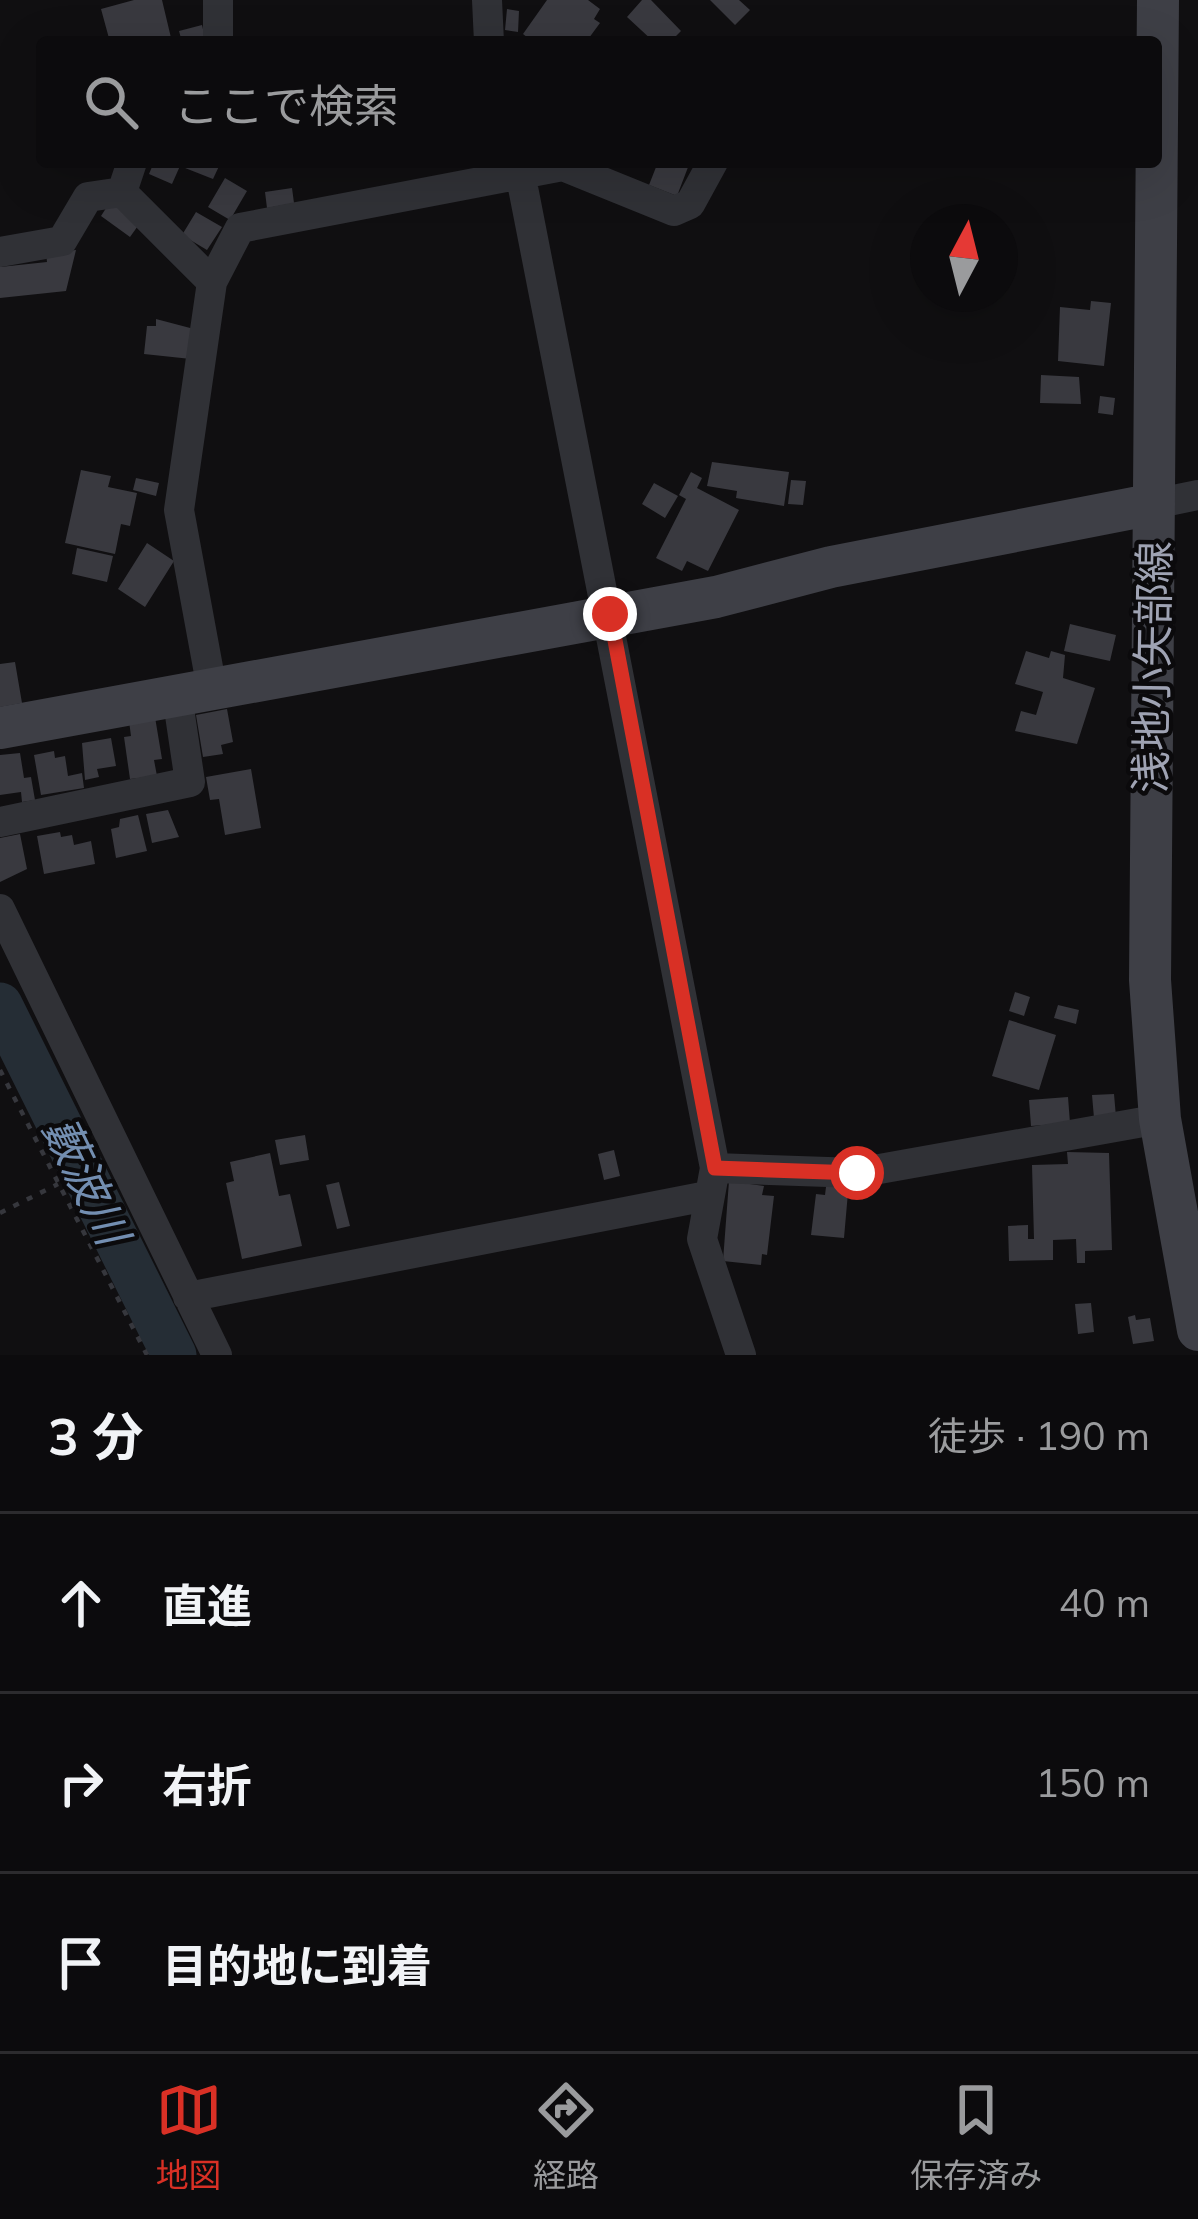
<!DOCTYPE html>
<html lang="ja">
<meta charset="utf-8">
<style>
body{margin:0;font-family:Mulish,"Noto Sans JP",sans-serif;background:#151416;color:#f1f3f6}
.compass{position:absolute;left:910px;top:204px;width:108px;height:108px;border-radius:50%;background:#0c0b0d;box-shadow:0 12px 48px #0002;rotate:7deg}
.stop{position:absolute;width:36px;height:36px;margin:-27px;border:9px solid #d93025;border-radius:50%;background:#fff}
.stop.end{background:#d93025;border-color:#fff;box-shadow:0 3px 12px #0008}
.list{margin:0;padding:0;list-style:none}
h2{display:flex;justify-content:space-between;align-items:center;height:156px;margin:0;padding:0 48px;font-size:51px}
h2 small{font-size:39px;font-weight:400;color:#9a9b9d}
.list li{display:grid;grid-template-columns:78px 1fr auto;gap:36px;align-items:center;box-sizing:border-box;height:180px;padding:0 48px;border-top:3px solid #2c2b2e}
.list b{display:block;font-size:45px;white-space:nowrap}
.list em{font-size:39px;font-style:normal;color:#9a9b9d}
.icon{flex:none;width:66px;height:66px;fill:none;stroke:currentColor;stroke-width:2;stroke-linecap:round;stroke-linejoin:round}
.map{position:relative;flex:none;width:1198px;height:1355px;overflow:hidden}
.search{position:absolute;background:#0c0b0d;box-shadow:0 12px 48px #0002;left:36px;right:36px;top:36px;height:132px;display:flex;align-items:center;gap:30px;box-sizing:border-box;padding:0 42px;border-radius:12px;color:#9a9b9d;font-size:45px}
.sheet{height:696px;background:#0c0b0d}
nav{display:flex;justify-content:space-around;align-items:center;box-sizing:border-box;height:168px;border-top:3px solid #2c2b2e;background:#0c0b0d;font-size:33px;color:#9a9b9d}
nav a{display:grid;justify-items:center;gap:6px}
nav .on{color:#d93025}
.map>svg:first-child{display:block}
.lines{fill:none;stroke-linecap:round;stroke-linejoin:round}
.river{stroke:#252d35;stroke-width:45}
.building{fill:#39393f}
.path{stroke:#36373d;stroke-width:4.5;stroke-dasharray:6 9;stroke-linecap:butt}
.street{stroke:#303136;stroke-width:30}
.secondary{stroke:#3e3f46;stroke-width:42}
.route{stroke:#d93025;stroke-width:15}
.labels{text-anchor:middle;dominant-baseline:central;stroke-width:9;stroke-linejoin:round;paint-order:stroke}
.street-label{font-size:42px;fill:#9fa3b3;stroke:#0b0a0c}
.water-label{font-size:45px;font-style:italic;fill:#738eb1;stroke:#0b0a0c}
</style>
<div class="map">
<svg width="1198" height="1355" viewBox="0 0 1198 1355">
<rect width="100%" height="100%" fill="#100f11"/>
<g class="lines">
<!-- river -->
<path class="river" d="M 0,1005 L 174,1355"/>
</g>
<!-- building -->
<path class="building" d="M 134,0 L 162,0 L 172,42 L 139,42 L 138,36 L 110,42 L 101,9 Z
M 547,0 L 588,0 L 600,9 L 594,19 L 600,23 L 586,42 L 575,37 L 571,42 L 533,42 L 523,34 Z
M 642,0 L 651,0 L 681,31 L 670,42 L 654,42 L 627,17 Z
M 710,0 L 739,0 L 750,10 L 735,25 Z
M 507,9 L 519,11 L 518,32 L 505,30 Z
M 202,25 L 206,42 L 182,42 L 179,31 Z
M 154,162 L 221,162 L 213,179 L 180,166 L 172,184 L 149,174 Z
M 658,162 L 690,162 L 677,196 L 649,185 Z
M 225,178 L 247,191 L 230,220 L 208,207 Z
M 292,188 L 294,203 L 267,208 L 265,192 Z
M 110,202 L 140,223 L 130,237 L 101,216 Z
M 196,212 L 222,227 L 207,250 L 182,235 Z
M 76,250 L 66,291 L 0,298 L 0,267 L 47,262 L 46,253 Z
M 1091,301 L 1111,303 L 1104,366 L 1058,361 L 1060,307 L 1090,310 Z
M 156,319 L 194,329 L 191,359 L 144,354 L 147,326 L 156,326 Z
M 1041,375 L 1079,377 L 1081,404 L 1040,403 Z
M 1100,396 L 1115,398 L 1113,415 L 1098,413 Z
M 712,462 L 789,472 L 784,506 L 736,498 L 737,491 L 707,486 Z
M 81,470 L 111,476 L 108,487 L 137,493 L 130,526 L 121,524 L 115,554 L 65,543 Z
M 691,472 L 702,478 L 697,488 L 739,510 L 708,571 L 687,561 L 682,571 L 656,558 L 686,499 L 679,495 Z
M 136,478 L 159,483 L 156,496 L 133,490 Z
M 791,480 L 806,481 L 803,505 L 788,504 Z
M 654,483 L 678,496 L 665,518 L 642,504 Z
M 147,543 L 174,561 L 145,607 L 118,589 Z
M 77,548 L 113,556 L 107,582 L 72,574 Z
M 1070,624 L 1116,635 L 1110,661 L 1064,651 Z
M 1026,651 L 1049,658 L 1051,651 L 1065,655 L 1063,678 L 1095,688 L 1077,744 L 1015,731 L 1021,711 L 1036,715 L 1043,692 L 1015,684 Z
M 15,662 L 22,703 L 0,707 L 0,664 Z
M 227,709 L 233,742 L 221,745 L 223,754 L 203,757 L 196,715 Z
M 155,717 L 162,759 L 154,760 L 157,776 L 130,779 L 124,737 L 131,736 L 129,721 Z
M 111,738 L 116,766 L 97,769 L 99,777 L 85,780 L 82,743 Z
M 54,751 L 55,758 L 65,756 L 68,776 L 82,773 L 84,788 L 41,795 L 34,755 Z
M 20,753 L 24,778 L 31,777 L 35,800 L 22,802 L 21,792 L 0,795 L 0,755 Z
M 251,769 L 261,828 L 225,835 L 219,799 L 210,800 L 206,777 Z
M 168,810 L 179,837 L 152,843 L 146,814 Z
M 138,815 L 147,851 L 116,858 L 111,829 L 119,827 L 120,819 Z
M 60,832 L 61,837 L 72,835 L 74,845 L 91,841 L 95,864 L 44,874 L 37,836 Z
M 20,834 L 27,869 L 0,882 L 0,838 Z
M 1015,992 L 1030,997 L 1024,1016 L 1009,1011 Z
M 1058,1005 L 1079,1010 L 1076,1024 L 1054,1018 Z
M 1009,1020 L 1056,1035 L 1039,1090 L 992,1076 Z
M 1114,1094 L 1116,1117 L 1094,1118 L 1092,1095 Z
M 1068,1097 L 1070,1123 L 1031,1126 L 1029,1100 Z
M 305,1135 L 309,1160 L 280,1165 L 275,1140 Z
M 614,1150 L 620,1176 L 604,1180 L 598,1154 Z
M 1067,1152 L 1109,1153 L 1112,1250 L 1085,1251 L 1085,1263 L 1077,1263 L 1076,1239 L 1053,1240 L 1053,1260 L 1009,1261 L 1008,1226 L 1028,1225 L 1028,1239 L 1034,1239 L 1032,1165 L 1068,1164 Z
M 270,1153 L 279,1196 L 290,1194 L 302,1246 L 242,1259 L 226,1183 L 234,1181 L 230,1162 Z
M 827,1179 L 849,1181 L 844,1238 L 811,1235 L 816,1194 L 825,1195 Z
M 729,1181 L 764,1186 L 762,1195 L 774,1196 L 767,1255 L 762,1254 L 761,1265 L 723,1261 Z
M 339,1182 L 350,1226 L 337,1229 L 326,1185 Z
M 1091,1303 L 1094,1332 L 1078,1334 L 1075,1304 Z
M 1135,1315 L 1136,1320 L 1150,1318 L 1154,1341 L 1133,1344 L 1128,1317 Z"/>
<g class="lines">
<!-- path -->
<path class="path" d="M 0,1070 L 147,1355
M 0,1213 L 58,1184"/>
<!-- street -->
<path class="street" d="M 487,0 L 489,42
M 218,42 L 218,0
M 518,162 L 715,1168 L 702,1239 L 741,1355
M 122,192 L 132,162
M 0,252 L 62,241 L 88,197 L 122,192 L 212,282
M 1154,504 L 1198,495
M 212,689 L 179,510 L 212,282 L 240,228 L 563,166 L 674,211 L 690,204 L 713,162
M 0,822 L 190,782 L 177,695
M 0,909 L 217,1355
M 715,1168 L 857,1173 L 1160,1119
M 188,1297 L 707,1196"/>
<!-- secondary -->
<path class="secondary" d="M 1158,0 L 1150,980 L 1160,1119 L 1198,1330
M 0,728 L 716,597 L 831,567 L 1154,504"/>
</g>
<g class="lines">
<!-- route -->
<path class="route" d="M 610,614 L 715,1168 L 857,1173"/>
</g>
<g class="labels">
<!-- street labels -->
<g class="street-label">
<text transform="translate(1152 667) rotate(-89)">浅地小矢部線</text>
</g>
<!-- water labels -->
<g class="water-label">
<text transform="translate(87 1180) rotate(64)">藪波川</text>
</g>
</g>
</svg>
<svg class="compass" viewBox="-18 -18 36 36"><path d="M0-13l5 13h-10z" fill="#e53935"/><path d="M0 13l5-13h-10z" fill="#9a9b9d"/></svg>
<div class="stop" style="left:857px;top:1173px"></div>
<div class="stop end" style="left:610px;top:614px"></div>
<div class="search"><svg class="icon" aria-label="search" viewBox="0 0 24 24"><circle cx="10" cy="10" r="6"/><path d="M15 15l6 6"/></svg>ここで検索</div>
</div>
<section class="sheet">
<h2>3 分<small>徒歩 · 190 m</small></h2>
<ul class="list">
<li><svg class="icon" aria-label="ahead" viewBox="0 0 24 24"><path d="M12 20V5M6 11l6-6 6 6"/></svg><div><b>直進</b></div><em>40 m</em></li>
<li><svg class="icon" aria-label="right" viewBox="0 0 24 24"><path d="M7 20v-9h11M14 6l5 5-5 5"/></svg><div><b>右折</b></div><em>150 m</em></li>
<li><svg class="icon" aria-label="arrive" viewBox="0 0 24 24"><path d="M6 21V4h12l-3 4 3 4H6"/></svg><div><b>目的地に到着</b></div></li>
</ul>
</section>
<nav>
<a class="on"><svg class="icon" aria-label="map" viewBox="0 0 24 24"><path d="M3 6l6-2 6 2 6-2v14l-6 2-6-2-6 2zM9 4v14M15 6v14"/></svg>地図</a>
<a><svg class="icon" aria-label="directions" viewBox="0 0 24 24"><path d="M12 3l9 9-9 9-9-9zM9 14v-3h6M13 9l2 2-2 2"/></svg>経路</a>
<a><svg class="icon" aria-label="saved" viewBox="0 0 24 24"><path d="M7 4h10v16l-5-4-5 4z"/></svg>保存済み</a>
</nav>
